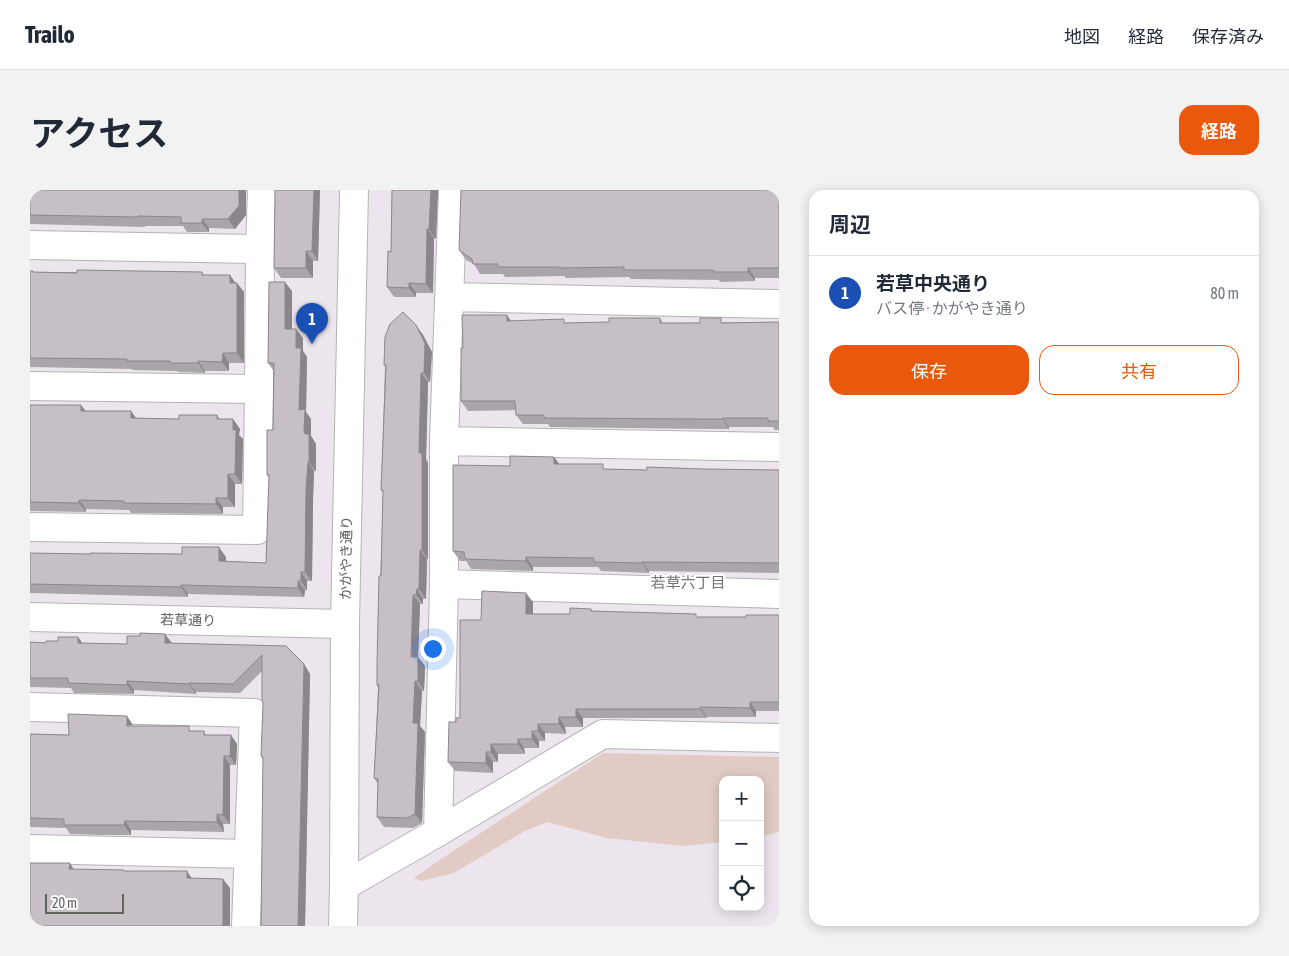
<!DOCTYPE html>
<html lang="ja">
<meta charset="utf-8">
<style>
body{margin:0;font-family:"Asap Condensed","Noto Sans JP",sans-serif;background:#f2f2f3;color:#1f2937}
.controls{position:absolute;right:15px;bottom:15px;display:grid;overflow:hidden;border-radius:10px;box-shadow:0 2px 12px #0003}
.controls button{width:45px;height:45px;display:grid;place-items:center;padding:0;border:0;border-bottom:1px solid #e0e1e3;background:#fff;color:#1f2937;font:25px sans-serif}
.scale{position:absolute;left:15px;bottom:12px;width:79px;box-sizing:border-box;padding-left:5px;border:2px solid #5f645d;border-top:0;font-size:14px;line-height:18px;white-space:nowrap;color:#5f645d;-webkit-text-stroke:4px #fff;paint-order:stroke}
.you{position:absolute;left:402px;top:458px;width:18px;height:18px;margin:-12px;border:4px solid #fff;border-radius:50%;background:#1a73e8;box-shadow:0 0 0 8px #1a73e833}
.badge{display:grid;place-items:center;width:32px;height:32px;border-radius:50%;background:#ea580c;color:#fff;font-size:16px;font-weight:700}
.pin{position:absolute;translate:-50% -41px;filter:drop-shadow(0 1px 2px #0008)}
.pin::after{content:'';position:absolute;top:26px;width:18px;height:15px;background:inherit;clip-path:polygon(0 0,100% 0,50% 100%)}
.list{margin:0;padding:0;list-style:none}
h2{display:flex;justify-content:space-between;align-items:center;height:65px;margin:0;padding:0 20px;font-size:21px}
h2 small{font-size:16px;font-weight:400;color:#747a83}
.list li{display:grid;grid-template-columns:32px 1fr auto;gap:15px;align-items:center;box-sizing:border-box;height:75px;padding:0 20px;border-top:1px solid #e0e1e3}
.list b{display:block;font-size:19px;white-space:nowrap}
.list p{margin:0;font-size:16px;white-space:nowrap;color:#747a83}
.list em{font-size:16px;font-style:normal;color:#747a83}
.actions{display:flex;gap:10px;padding:15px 20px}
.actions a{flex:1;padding:11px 0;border:1px solid #ea580c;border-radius:15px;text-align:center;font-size:18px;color:#ea580c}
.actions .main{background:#ea580c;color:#fff}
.icon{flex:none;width:28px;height:28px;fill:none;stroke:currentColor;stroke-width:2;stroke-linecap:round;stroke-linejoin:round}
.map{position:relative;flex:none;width:749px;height:736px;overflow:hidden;border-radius:15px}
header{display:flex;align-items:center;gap:30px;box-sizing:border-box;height:70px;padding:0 25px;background:#fff;border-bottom:1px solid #e0e1e3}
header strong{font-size:24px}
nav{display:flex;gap:28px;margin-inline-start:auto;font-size:18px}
.intro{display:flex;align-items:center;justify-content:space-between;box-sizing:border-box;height:120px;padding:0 30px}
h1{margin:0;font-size:35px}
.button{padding:12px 22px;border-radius:15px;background:#ea580c;color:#fff;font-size:18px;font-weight:700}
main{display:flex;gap:30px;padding:0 30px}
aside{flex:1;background:#fff;border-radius:15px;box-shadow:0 2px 12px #0003}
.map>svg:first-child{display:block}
.green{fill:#e2cbc5}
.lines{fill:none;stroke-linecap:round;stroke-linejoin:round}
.minor-casing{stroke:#b1b6b0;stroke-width:30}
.tertiary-casing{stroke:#b1b6b0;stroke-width:30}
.minor{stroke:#fff;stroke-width:28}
.tertiary{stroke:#fff;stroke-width:28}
.wall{fill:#aaa5aa}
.shaded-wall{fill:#8b868b}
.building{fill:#c6c0c6;stroke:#8b868b}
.labels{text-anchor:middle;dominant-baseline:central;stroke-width:4;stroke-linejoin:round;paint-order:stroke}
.street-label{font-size:14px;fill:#5f645d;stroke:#fff}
.neighbourhood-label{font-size:15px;fill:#70766e;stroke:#fff}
</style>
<header>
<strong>Trailo</strong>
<nav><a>地図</a><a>経路</a><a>保存済み</a></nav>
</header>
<div class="intro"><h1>アクセス</h1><a class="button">経路</a></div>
<main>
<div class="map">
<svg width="749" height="736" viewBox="0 0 749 736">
<rect width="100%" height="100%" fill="#ede5ed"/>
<!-- green -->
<path class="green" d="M 573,563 L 749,567 L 749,642 L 730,647 L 730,590 L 693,590 L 693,652 L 653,656 L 577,648 L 517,632 L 495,641 L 466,658 L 424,683 L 391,691 L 384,688 L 411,669 Z"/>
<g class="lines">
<defs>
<path id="minor" d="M 0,55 L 230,59
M 419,107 L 749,114
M 0,196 L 229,199
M 414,251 L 749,257
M 0,337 L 227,340 L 229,199 L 230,59 L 232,0
M 414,394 L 749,404
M 0,517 L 224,523 L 216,736
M 408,642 L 414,394 L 414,251 L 423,0
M 0,659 L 218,664
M 314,696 L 408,642 L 573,544 L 749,548"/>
<path id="tertiary" d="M 0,427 L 315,434
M 313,736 L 314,696 L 315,434 L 324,0"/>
</defs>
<!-- minor casing -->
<use href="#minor" class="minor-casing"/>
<!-- tertiary casing -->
<use href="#tertiary" class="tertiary-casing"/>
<!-- minor -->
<use href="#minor" class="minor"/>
<!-- tertiary -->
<use href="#tertiary" class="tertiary"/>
</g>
<!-- wall -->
<path class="wall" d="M 0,0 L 216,0 L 216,25 L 205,39 L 179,38 L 179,42 L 157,42 L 153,36 L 115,36 L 115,37 L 0,34 Z
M 245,0 L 290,0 L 288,71 L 283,71 L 283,88 L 251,88 L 244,78 Z
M 362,0 L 408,0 L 406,49 L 404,48 L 403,103 L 386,103 L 386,107 L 364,107 L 357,97 L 361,62 Z
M 749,0 L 749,88 L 725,88 L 725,91 L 690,92 L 689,90 L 601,89 L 599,87 L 535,88 L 535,86 L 475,87 L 473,84 L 450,84 L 444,74 L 436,70 L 429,60 Z
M 0,81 L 3,81 L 4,82 L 172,82 L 174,85 L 206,93 L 214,102 L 214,173 L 199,173 L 199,181 L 175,181 L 175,183 L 148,182 L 147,181 L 103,180 L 102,179 L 0,177 Z
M 262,101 L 262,139 L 273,148 L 273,161 L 277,167 L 276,222 L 281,229 L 281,246 L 286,254 L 286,281 L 284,281 L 283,310 L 282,391 L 277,391 L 277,400 L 275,401 L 274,407 L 158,404 L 158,407 L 0,403 L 0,363 L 196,367 L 196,371 L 236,373 L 239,288 L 237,285 L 243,240 L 243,180 L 238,173 Z
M 630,128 L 633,133 L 749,132 L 749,240 L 745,240 L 743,237 L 699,237 L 699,239 L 675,239 L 520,237 L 518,234 L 493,234 L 486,225 L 486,220 L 438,221 L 431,211 L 481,131 L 537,133 L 579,132 Z
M 393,145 L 402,162 L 400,192 L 398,192 L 396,269 L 398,273 L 398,369 L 397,369 L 396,409 L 393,409 L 393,414 L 390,414 L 388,467 L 395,476 L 394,501 L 392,501 L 390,536 L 395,542 L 392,633 L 383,638 L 354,637 L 347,627 L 348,594 L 344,588 L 348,498 L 347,495 L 353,303 L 351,300 L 355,177 L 354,175 Z
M 0,215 L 55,221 L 101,221 L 106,228 L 149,229 L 187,225 L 190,229 L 203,229 L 210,239 L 209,245 L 213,249 L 212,294 L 205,294 L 205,317 L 193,317 L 193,324 L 101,323 L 99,320 L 56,319 L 56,322 L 0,321 Z
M 524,267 L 529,274 L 576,279 L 617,280 L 749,280 L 749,383 L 619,381 L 619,383 L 571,381 L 568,377 L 503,377 L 503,381 L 441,379 L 436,371 L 430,371 L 423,361 L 480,276 Z
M 503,412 L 503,424 L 540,424 L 561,419 L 563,421 L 669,427 L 716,427 L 749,425 L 749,521 L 726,521 L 726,527 L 677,527 L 677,528 L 553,528 L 553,537 L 535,537 L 536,544 L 515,543 L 515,551 L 509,551 L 509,558 L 494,558 L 495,564 L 468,564 L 468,572 L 463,572 L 463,583 L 425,581 L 418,572 L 426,532 L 430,528 L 451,430 Z
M 48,447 L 52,453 L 97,454 L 142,454 L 256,456 L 274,474 L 280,484 L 275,736 L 231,736 L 233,570 L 231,566 L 233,514 L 232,481 L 210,503 L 166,502 L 166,504 L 104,500 L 104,504 L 44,503 L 41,498 L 0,497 L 0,452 L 16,453 Z
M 103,536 L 163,541 L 174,541 L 176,545 L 207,554 L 206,575 L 200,575 L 200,634 L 193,634 L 194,642 L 101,640 L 101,645 L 70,645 L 40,644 L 36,638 L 0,637 L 0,544 L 39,545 Z"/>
<!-- shaded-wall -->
<path class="shaded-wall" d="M 209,0 L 216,0 L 216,25 L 205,39 L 198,29 Z
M 284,0 L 290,0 L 288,71 L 282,61 Z
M 401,0 L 408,0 L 406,49 L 399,40 Z
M 172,29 L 179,38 L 179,42 L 172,33 Z
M 397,39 L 404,48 L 403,103 L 396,94 Z
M 276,61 L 283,71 L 283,88 L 276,78 Z
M 718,78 L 725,88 L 725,91 L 718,82 Z
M 200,85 L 207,95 L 200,93 Z
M 255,92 L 262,101 L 262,148 L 255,139 Z
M 207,93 L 214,102 L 214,173 L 207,163 Z
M 379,93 L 386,103 L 386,107 L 379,98 Z
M 477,125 L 483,134 L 477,131 Z
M 386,135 L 393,145 L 402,162 L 400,192 L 394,183 Z
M 266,139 L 273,148 L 273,161 L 277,167 L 276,222 L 281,229 L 281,246 L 286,254 L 286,281 L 279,272 L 275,244 L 269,220 L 266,158 Z
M 193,163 L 199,173 L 199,181 L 192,172 Z
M 168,171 L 175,181 L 175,183 L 168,173 Z
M 391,183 L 398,192 L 396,269 L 398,273 L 398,369 L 392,360 L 389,263 Z
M 51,215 L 58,224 L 51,221 Z
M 101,221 L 108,231 L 101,228 Z
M 693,228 L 699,237 L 699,239 L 693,229 Z
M 203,229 L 210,239 L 209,245 L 213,249 L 212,294 L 205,284 L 203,240 Z
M 524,267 L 531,276 L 524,274 Z
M 278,272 L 284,281 L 283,310 L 282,391 L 275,382 L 276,300 Z
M 198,284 L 205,294 L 205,317 L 198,308 Z
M 186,308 L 193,317 L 193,324 L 186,314 Z
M 49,310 L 56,319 L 56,322 L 49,313 Z
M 189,357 L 196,367 L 196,380 L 189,371 Z
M 390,360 L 397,369 L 396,409 L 389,399 Z
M 496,367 L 503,377 L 503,381 L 496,371 Z
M 612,372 L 619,381 L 619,383 L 612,373 Z
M 271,382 L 277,391 L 277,400 L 271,391 Z
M 268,391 L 275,401 L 274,407 L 268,398 Z
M 151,395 L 158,404 L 158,407 L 151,397 Z
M 387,399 L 393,409 L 393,414 L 386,405 Z
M 496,403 L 503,412 L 503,434 L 496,424 Z
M 383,405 L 390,414 L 388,467 L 395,476 L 394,501 L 388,491 L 381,467 Z
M 135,444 L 142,453 L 135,453 Z
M 48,447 L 55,457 L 48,453 Z
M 274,474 L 280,484 L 275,736 L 268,736 Z
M 97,491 L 104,500 L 104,504 L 97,495 Z
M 385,491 L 392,501 L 390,536 L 395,542 L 392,633 L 385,624 L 383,533 Z
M 159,493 L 166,502 L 166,504 L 159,494 Z
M 720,512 L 726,521 L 726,527 L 720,518 Z
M 670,517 L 677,527 L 677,528 L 670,519 Z
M 546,519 L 553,528 L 553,537 L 546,527 Z
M 97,526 L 103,535 L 97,536 Z
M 529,527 L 535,537 L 536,544 L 529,534 Z
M 508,534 L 515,543 L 515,551 L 508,541 Z
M 502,541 L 509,551 L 509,558 L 502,549 Z
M 201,545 L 207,554 L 206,575 L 200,566 Z
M 488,549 L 494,558 L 495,564 L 488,554 Z
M 461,554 L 468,564 L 468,572 L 461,562 Z
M 456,562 L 463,572 L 463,583 L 456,573 Z
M 194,566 L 200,575 L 200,634 L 193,625 Z
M 187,624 L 193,634 L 194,642 L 187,632 Z
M 95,631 L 101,640 L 101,645 L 94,635 Z
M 40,673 L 46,683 L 39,679 Z
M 157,681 L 163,690 L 157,688 Z
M 193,689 L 200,698 L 200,736 L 193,736 Z"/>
<!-- building -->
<path class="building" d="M 0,0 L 209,0 L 209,16 L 198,29 L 172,29 L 172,33 L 151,33 L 151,27 L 108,26 L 108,27 L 0,25 Z
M 245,0 L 284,0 L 282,61 L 276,61 L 276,78 L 244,78 Z
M 362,0 L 401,0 L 399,40 L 397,39 L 396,94 L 379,93 L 379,98 L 357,97 L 358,61 L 361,62 Z
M 431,0 L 749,0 L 749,78 L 718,78 L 718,82 L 684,82 L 683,80 L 594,80 L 594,77 L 529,78 L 529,77 L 468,77 L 468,74 L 443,74 L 442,69 L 429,60 Z
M 47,80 L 172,82 L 172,85 L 200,85 L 200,93 L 207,93 L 207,163 L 193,163 L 192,172 L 168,171 L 168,173 L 141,173 L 140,171 L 97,171 L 97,169 L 0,168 L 0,81 L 3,81 L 3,82 L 47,83 Z
M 239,92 L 255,92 L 255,139 L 266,139 L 266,158 L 271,158 L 269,220 L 275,219 L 274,241 L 275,244 L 279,244 L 279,272 L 278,272 L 276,300 L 275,382 L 271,382 L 271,391 L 268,391 L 268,398 L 151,395 L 151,397 L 0,394 L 0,363 L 60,364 L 60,363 L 152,364 L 152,357 L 189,357 L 189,371 L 236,373 L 239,285 L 237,285 L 237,240 L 243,240 L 244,173 L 238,173 Z
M 373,122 L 386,135 L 395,153 L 394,183 L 391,183 L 389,263 L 392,263 L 392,360 L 390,360 L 389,399 L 387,399 L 386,405 L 383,405 L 381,467 L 388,467 L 388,491 L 385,491 L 383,533 L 388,533 L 385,624 L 377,628 L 347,627 L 348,589 L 344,588 L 349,495 L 347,495 L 347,474 L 349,386 L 351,386 L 353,300 L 351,300 L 356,175 L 354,175 L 355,147 L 360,134 Z
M 432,125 L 477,125 L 477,131 L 534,129 L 534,133 L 579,132 L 579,128 L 630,128 L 630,133 L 670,133 L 670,128 L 691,128 L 691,133 L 749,132 L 749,231 L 738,231 L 738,228 L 693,228 L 693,229 L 669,229 L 514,228 L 514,225 L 486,225 L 485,211 L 431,211 L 431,158 L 433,158 Z
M 0,215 L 51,215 L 51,221 L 101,221 L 101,228 L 149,229 L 149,225 L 187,225 L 187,229 L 203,229 L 203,240 L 206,240 L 205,284 L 198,284 L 198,308 L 186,308 L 186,314 L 94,313 L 94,311 L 49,310 L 49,313 L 0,312 Z
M 480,266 L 524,267 L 524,274 L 573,274 L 573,279 L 617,280 L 617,277 L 673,279 L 749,280 L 749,373 L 612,372 L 612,373 L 564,372 L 564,368 L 496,367 L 496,371 L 435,369 L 434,362 L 423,361 L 423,275 L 480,276 Z
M 452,401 L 496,403 L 496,424 L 540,424 L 540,418 L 561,419 L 561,421 L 666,424 L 666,427 L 716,427 L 716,425 L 749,425 L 749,512 L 720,512 L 720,518 L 670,517 L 670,519 L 546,519 L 546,527 L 529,527 L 529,534 L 508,534 L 508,541 L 502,541 L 502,549 L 488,549 L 488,554 L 461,554 L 461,562 L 456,562 L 456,573 L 418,572 L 419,532 L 426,532 L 426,528 L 430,528 L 430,430 L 451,430 Z
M 110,443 L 135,444 L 135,453 L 256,456 L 274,474 L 268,736 L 231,736 L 233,567 L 231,566 L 233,514 L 232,510 L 232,465 L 203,494 L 159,493 L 159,494 L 97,491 L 97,495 L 38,493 L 38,488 L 0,488 L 0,452 L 16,453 L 16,451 L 28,451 L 28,447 L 48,447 L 48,453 L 97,454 L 97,446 L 110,446 Z
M 38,524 L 97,526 L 97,536 L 159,536 L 159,541 L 174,541 L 174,545 L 201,545 L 200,566 L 194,566 L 193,625 L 187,624 L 187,632 L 95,631 L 94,635 L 34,635 L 34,629 L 0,628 L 0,544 L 39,545 Z
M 0,673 L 40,673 L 39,679 L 94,680 L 94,681 L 157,681 L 157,688 L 193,689 L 193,736 L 0,736 Z"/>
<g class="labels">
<!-- street labels -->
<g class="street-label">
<text transform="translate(316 368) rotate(-89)">かがやき通り</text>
<text transform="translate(158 430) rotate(1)">若草通り</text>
</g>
<!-- neighbourhood labels -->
<g class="neighbourhood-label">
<text x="658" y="392">若草六丁目</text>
</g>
</g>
</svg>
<div class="controls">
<button>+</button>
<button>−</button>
<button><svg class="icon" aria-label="locate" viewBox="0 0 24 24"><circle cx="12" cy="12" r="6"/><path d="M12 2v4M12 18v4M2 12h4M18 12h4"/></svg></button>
</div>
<div class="scale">20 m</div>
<div class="you"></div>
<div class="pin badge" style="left:282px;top:154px;background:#1a4fb4">1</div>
</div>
<aside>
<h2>周辺<small></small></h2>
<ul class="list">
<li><span class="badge" style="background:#1a4fb4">1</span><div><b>若草中央通り</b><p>バス停 · かがやき通り</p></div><em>80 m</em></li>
</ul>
<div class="actions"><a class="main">保存</a><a>共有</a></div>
</aside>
</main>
